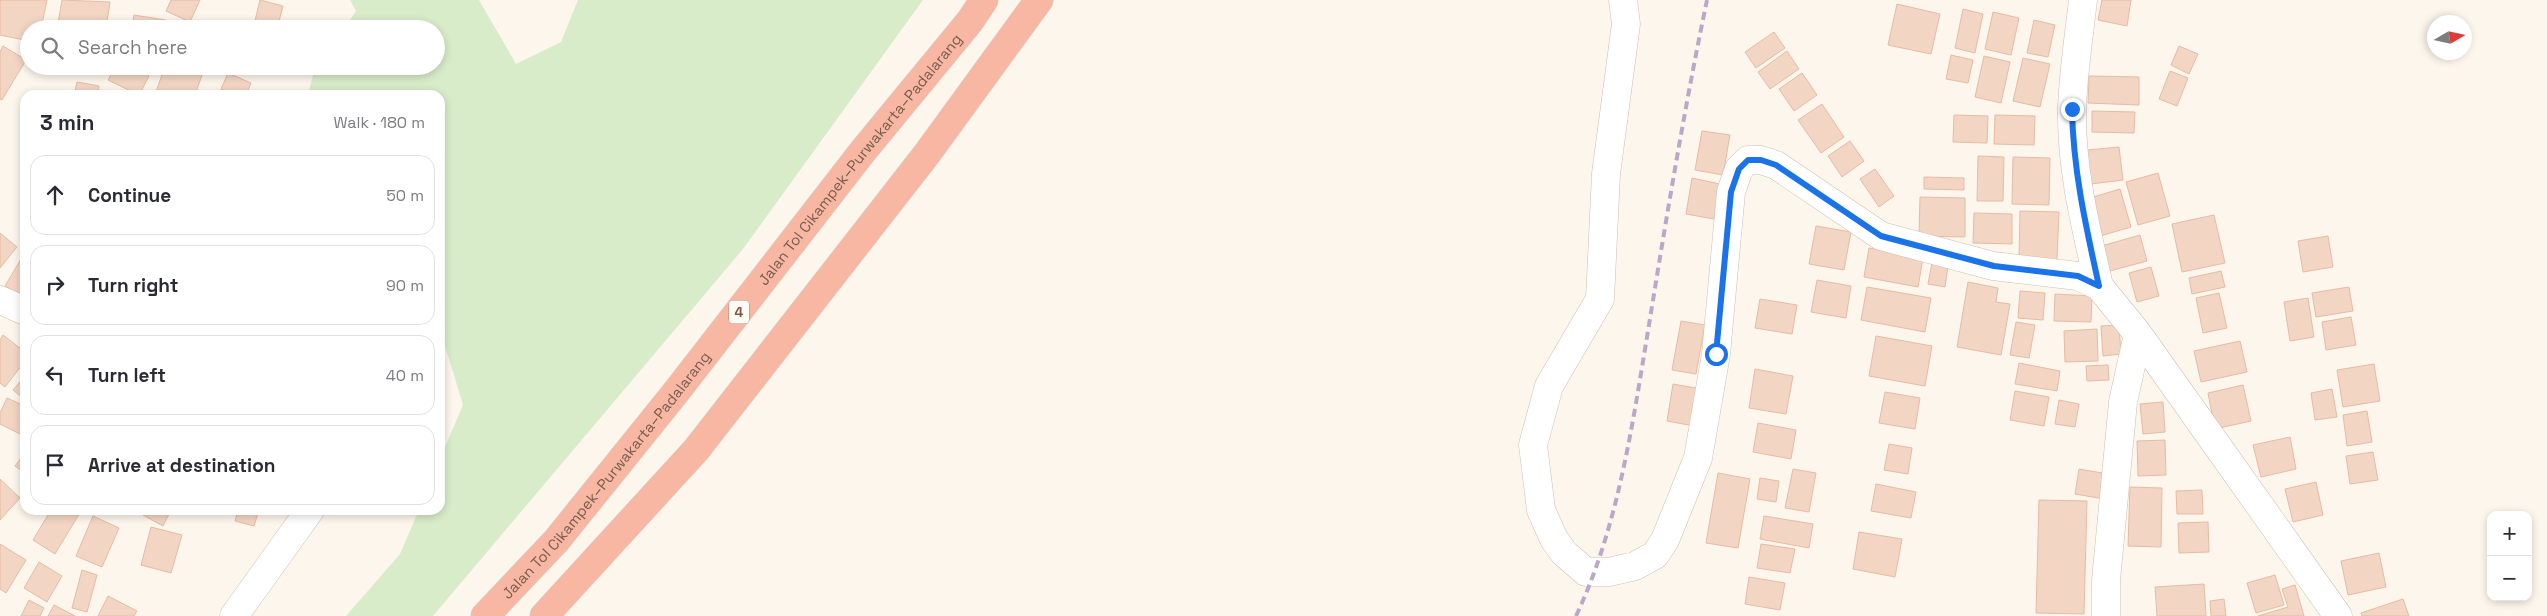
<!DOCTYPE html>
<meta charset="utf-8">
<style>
body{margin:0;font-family:"Space Grotesk",sans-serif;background:#f2f2f3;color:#2b2b33}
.controls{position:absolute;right:15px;bottom:15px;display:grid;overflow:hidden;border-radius:10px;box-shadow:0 2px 8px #0003}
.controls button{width:45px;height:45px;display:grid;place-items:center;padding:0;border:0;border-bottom:1px solid #e1e1e2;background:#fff;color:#2b2b33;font:25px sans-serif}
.compass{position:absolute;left:2427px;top:15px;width:45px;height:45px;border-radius:50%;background:#fff;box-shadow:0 2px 8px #0003;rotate:81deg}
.stop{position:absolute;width:15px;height:15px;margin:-11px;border:4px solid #1a73e8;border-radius:50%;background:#fff}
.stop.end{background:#1a73e8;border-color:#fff;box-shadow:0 1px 5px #0008}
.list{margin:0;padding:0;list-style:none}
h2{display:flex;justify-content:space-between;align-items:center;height:65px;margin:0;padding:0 20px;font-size:21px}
h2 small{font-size:16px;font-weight:400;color:#7c7c81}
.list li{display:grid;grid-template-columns:32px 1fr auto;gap:15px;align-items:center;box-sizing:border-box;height:80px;margin:0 10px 10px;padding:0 10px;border:1px solid #e1e1e2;border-radius:15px}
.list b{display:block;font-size:19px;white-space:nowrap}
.list em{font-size:16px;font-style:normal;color:#7c7c81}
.icon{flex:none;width:28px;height:28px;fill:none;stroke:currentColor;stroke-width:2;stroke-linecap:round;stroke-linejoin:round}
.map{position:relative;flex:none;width:2547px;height:616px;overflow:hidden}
.search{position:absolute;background:#fff;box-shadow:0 2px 8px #0003;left:20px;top:20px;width:425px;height:55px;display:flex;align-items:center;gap:12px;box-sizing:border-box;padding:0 18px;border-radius:28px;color:#7c7c81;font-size:19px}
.panel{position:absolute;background:#fff;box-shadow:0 2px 8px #0003;left:20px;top:90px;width:425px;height:425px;border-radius:15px}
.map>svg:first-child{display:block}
.green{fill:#d8ecc9}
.building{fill:#f3d5c3;stroke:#e6bba3}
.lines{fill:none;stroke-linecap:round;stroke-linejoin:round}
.minor-casing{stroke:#d1beb0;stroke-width:29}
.highway-casing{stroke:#dad1cd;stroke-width:29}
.minor{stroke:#fff;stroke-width:28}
.highway{stroke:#f7b7a3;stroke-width:28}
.rail{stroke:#b9a8c9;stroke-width:4;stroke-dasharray:8 5;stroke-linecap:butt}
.route{stroke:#1a73e8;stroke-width:6}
.labels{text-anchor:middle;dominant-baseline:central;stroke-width:4;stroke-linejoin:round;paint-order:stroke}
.shield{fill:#fffaf3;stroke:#a28b7f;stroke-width:1}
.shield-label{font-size:14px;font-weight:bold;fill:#7a5c4d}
.street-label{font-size:15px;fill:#7a5c4d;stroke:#fffaf3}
</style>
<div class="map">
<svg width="2547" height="616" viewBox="0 0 2547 616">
<rect width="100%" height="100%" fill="#fdf6ec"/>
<!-- green -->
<path class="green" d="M 350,0 L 479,0 L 516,64 L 561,42 L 578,0 L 923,0 L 743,249 L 433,616 L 346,616 L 400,554 L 419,510 L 440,510 L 440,459 L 463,405 L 440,329 L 440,95 L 308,95 L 313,75 L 319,66 L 436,66 L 436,29 L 344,29 L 356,11 Z"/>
<!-- building -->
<path class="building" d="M 0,0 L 47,0 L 41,29 L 29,29 L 29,41 L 0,35 Z
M 62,0 L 110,2 L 106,29 L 57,29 Z
M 171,0 L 200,0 L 190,22 L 166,11 Z
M 260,0 L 283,6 L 277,29 L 253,29 Z
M 2102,0 L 2131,0 L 2127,26 L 2098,20 Z
M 1897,4 L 1940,14 L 1931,54 L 1888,45 Z
M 1963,9 L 1983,14 L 1975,53 L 1955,48 Z
M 1993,12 L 2019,18 L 2011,55 L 1985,49 Z
M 134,15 L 166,20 L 164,29 L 132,29 Z
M 2034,20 L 2055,25 L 2048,57 L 2027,53 Z
M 1774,32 L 1785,48 L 1756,68 L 1745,52 Z
M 3,46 L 26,60 L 2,100 L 0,99 L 0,52 Z
M 2179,46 L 2198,54 L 2189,74 L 2171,65 Z
M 1787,51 L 1799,69 L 1770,89 L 1758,72 Z
M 1951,55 L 1973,60 L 1968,83 L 1946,79 Z
M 1984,56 L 2010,62 L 2001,103 L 1975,97 Z
M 2023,58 L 2050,64 L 2040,107 L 2013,101 Z
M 64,66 L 101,66 L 100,72 Z
M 116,66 L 131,66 L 149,76 L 139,95 L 108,80 Z
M 165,66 L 177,66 L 202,75 L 195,95 L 155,95 Z
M 2170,71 L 2188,78 L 2177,106 L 2159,99 Z
M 228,73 L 251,83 L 246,95 L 235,95 L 221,89 Z
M 1802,73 L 1817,95 L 1794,111 L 1779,89 Z
M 2089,76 L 2139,77 L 2139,105 L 2088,103 Z
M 77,82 L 99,86 L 98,95 L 74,95 Z
M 1822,104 L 1844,137 L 1821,153 L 1798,120 Z
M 2092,111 L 2135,112 L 2134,133 L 2092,132 Z
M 1954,115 L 1988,116 L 1987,143 L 1953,142 Z
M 1995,115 L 2035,116 L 2034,145 L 1994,144 Z
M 1702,131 L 1730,135 L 1723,175 L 1695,170 Z
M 1850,141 L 1864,161 L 1842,177 L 1828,156 Z
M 2119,147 L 2123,180 L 2091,184 L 2087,150 Z
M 1978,156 L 2004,157 L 2003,201 L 1977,201 Z
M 2013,157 L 2050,158 L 2049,205 L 2012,204 Z
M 1875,169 L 1894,196 L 1879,207 L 1860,179 Z
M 2158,173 L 2170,216 L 2138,225 L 2126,182 Z
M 1924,177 L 1964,178 L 1964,190 L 1924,189 Z
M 1692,178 L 1720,184 L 1714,219 L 1686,214 Z
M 2120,189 L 2131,227 L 2100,236 L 2090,198 Z
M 1920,197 L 1965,198 L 1965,237 L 1919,236 Z
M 2020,211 L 2059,212 L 2057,260 L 2019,260 Z
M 1974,213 L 2012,214 L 2012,244 L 1973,243 Z
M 2214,215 L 2225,263 L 2182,272 L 2172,224 Z
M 1816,226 L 1851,232 L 1844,270 L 1809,264 Z
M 0,233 L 17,247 L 0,268 Z
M 2140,235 L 2147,261 L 2106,272 L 2098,247 Z
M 2328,236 L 2333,267 L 2303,272 L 2298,241 Z
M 1869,248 L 1923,258 L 1918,287 L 1864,277 Z
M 24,254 L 25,254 L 25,298 L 5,286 Z
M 1932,263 L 1948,266 L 1945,287 L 1928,284 Z
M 2151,267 L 2159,296 L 2137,302 L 2129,273 Z
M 2221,271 L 2225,287 L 2192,294 L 2189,278 Z
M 1817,280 L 1851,286 L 1846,318 L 1811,312 Z
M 1968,282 L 1998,288 L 1996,302 L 2010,304 L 2001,355 L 1957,347 Z
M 1867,287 L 1931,298 L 1925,332 L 1861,320 Z
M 2349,287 L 2353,311 L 2316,317 L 2312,293 Z
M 2020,291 L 2045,293 L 2043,320 L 2018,318 Z
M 2219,293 L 2227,328 L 2203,333 L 2196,298 Z
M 2055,294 L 2092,296 L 2091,322 L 2054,321 Z
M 2308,298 L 2314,337 L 2290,341 L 2284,302 Z
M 1760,299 L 1797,305 L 1792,334 L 1755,328 Z
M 2351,317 L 2356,345 L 2326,350 L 2322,322 Z
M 1681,321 L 1705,325 L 1696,374 L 1672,370 Z
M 2016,322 L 2035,325 L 2029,358 L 2010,355 Z
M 2119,325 L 2121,354 L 2103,356 L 2101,326 Z
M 2097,329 L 2098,361 L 2065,362 L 2064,331 Z
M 3,335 L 25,352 L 25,361 L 5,387 L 0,383 L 0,340 Z
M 1876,336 L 1932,346 L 1925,386 L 1869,376 Z
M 2240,341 L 2247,372 L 2201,382 L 2194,351 Z
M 2019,363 L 2060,371 L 2057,391 L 2015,384 Z
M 2374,364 L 2380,401 L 2343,407 L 2337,370 Z
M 2108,365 L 2109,380 L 2087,381 L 2086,366 Z
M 1755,369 L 1793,376 L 1786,414 L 1749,408 Z
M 25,376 L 25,400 L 13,390 Z
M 1673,384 L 1701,389 L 1694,426 L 1667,421 Z
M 2243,385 L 2251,421 L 2215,429 L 2208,393 Z
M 2332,389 L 2337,417 L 2315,420 L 2311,393 Z
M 2015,391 L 2049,397 L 2044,426 L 2010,420 Z
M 1885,392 L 1920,398 L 1915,429 L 1879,423 Z
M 7,398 L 25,406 L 25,423 L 20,434 L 0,424 L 0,413 Z
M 2059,400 L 2079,404 L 2075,427 L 2055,424 Z
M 2163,402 L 2165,432 L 2143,434 L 2140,404 Z
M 2367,411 L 2372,442 L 2347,446 L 2343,415 Z
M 1758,423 L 1796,430 L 1791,459 L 1753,452 Z
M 2290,437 L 2296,469 L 2261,477 L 2253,445 Z
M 2165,440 L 2166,475 L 2138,476 L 2137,441 Z
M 1889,444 L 1912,448 L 1908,474 L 1884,470 Z
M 2373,452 L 2378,480 L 2350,484 L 2346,456 Z
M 25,453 L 25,473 L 15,466 Z
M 1793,469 L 1816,473 L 1809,512 L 1785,508 Z
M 2079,469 L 2108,474 L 2104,499 L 2075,494 Z
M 1718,473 L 1750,479 L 1738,548 L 1706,543 Z
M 1760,478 L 1779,481 L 1776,502 L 1757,499 Z
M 0,479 L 20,498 L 0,520 Z
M 2316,482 L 2323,515 L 2293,522 L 2285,489 Z
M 1876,484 L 1916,492 L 1911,518 L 1871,511 Z
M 2130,487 L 2162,488 L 2161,547 L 2128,546 Z
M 2202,490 L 2203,514 L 2177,514 L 2176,491 Z
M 2039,500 L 2087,501 L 2084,614 L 2036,613 Z
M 51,510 L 81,511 L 55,554 L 33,540 Z
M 145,510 L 171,510 L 163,526 L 143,515 Z
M 238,510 L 259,510 L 254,526 L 235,521 Z
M 93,516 L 119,528 L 102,567 L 76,556 Z
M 1764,516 L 1813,524 L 1809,548 L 1760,539 Z
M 2208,522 L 2209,552 L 2179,553 L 2178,523 Z
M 151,527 L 182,535 L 171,573 L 141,565 Z
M 1859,532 L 1902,539 L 1895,577 L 1853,569 Z
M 0,544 L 26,560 L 6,593 L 0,589 Z
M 1761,544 L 1795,549 L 1790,573 L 1757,568 Z
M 2379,553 L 2386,587 L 2348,595 L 2341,561 Z
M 39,562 L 62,576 L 47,602 L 24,588 Z
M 82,570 L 97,575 L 87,612 L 72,608 Z
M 2275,575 L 2284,605 L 2256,613 L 2247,583 Z
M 1749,577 L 1785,583 L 1780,610 L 1745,604 Z
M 2204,584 L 2206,616 L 2157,616 L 2155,587 Z
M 2295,585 L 2304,616 L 2258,616 L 2288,607 L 2282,589 Z
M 108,596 L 137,611 L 134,616 L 98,616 Z
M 2224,599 L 2226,616 L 2211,616 L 2210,601 Z
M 2403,599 L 2409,616 L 2362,616 L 2361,613 Z
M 29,600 L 44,608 L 40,616 L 21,616 Z
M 54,605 L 75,616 L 48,616 Z"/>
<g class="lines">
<defs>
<path id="minor" d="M 1623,0 L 1626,24 L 1606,174 L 1600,299 L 1549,386 L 1533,445 L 1541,510 L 1554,539 L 1564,553 L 1586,572 L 1609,572 L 1635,566 L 1655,555 L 1665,540 L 1698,458 L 1716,354 L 1731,192 L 1739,169 L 1748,160 L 1761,160 L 1776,165 L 1881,236 L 1993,266 L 2078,276 L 2099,286 L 2138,334 L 2338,616
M 2083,0 C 2079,36 2073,73 2072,110 C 2071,170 2086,228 2099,286
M 0,300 L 25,311
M 234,616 L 310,510
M 2106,616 L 2106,580 L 2123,402 L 2138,334"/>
<g id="highway">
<path id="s1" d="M 485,616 L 556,541 L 676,392 L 863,151 L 970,21 L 984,0"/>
<path d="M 544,616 L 696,450 L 926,155 L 1039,0"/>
</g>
</defs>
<!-- minor casing -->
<use href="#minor" class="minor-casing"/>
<!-- highway casing -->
<use href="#highway" class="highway-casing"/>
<!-- minor -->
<use href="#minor" class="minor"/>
<!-- highway -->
<use href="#highway" class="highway"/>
<!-- rail -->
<path class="rail" d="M 1576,616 C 1618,527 1632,427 1648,331 C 1666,220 1684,110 1707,0"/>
</g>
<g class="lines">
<!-- route -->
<path class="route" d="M 1716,354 L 1731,192 L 1739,169 L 1748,160 L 1761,160 L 1776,165 L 1881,236 L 1994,266 L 2078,276 L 2099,286 C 2086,227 2073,170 2072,109"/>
</g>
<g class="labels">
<!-- shield labels -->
<rect class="shield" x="729" y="300.5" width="20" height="23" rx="4"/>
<g class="shield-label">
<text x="739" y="312">4</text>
</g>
<!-- street labels -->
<g class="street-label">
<text stroke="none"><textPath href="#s1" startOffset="591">Jalan Tol Cikampek–Purwakarta–Padalarang</textPath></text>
<text stroke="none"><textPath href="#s1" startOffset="186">Jalan Tol Cikampek–Purwakarta–Padalarang</textPath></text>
</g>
</g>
</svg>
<div class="controls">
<button>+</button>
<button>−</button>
</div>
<svg class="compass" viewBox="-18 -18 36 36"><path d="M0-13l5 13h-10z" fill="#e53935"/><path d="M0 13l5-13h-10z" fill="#7c7c81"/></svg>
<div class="stop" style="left:1716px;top:354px"></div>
<div class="stop end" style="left:2072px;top:109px"></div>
<div class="search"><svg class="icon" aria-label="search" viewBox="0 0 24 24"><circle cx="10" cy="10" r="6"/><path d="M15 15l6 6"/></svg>Search here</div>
<section class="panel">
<h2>3 min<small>Walk · 180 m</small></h2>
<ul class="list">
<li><svg class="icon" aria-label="ahead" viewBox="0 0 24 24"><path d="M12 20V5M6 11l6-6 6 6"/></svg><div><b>Continue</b></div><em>50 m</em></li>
<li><svg class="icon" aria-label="right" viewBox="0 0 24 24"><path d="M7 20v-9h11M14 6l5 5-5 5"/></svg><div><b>Turn right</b></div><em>90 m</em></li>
<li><svg class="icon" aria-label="left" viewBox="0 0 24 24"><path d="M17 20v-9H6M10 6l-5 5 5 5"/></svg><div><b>Turn left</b></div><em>40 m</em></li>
<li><svg class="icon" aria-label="arrive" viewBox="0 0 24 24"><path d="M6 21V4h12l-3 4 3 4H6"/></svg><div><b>Arrive at destination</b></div></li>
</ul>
</section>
</div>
